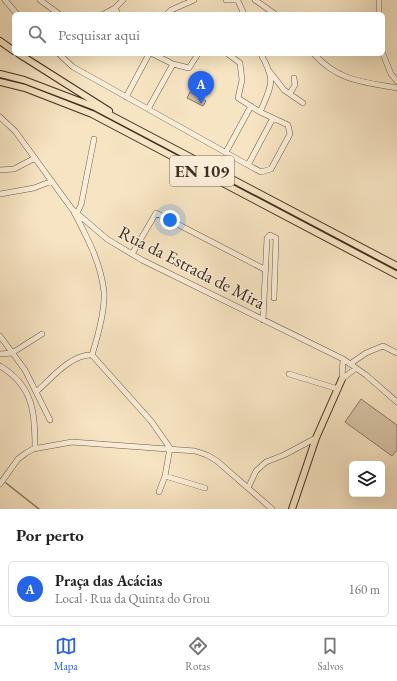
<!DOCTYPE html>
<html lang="pt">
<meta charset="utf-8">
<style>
body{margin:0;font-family:"EB Garamond",serif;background:#f6f6f6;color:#222}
.controls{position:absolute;right:12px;bottom:12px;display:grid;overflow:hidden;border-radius:6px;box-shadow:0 4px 16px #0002}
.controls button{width:36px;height:36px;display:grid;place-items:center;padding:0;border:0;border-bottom:1px solid #e0e0e0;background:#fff;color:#222;font:20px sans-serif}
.you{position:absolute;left:170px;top:220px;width:14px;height:14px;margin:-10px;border:3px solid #fff;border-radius:50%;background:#1a73e8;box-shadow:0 0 0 6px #1a73e833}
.badge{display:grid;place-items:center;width:26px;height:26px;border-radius:50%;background:#2563eb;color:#fff;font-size:13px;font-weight:700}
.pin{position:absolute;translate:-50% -33px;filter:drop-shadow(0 1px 2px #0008)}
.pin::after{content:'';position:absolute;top:21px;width:14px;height:12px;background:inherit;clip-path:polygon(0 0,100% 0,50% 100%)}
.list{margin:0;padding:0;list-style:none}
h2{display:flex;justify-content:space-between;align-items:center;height:52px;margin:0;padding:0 16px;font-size:17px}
h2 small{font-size:13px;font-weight:400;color:#767676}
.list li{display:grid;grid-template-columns:26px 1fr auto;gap:12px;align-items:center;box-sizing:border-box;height:56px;margin:0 8px 8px;padding:0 8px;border:1px solid #e0e0e0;border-radius:6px}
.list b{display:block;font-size:15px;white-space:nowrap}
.list p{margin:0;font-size:13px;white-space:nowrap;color:#767676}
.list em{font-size:13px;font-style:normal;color:#767676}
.icon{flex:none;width:22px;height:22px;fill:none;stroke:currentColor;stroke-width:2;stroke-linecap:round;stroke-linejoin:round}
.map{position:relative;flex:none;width:397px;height:509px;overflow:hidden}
.search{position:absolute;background:#fff;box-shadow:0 4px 16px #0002;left:12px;right:12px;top:12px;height:44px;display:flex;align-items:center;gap:10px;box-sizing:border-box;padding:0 14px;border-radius:6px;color:#767676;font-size:15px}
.sheet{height:116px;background:#fff}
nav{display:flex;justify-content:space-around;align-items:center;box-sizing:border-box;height:56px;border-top:1px solid #e0e0e0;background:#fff;font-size:11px;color:#767676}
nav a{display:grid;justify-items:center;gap:2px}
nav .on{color:#2563eb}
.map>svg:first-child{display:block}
.green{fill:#d7c5a7;stroke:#8a7a66}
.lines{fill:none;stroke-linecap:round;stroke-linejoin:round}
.stream{stroke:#877663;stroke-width:1.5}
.minor-casing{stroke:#6c5c4c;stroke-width:6}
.major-casing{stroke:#3d2f25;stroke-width:8}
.minor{stroke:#faedd7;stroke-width:5}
.major{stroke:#f7e4c2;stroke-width:6}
.labels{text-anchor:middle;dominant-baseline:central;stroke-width:3;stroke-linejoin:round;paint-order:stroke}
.shield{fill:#faedd7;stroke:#76685a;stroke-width:1}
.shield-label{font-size:17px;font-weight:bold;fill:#3d2f25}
.street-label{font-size:18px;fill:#3d2f25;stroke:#faedd7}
</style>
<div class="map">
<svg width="397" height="509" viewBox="0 0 397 509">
<rect width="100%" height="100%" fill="#f7e4c2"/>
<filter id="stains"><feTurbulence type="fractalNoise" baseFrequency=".005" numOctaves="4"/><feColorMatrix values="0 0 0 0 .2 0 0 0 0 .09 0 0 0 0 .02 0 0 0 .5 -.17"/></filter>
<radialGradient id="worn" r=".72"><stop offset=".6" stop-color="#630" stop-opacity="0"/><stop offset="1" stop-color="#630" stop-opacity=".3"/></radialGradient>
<!-- green -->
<path class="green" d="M 190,92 L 206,101 L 203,106 L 187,98 Z
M 361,399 L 397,425 L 397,450 L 392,456 L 345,422 Z"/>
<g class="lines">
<!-- stream -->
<path class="stream" d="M 6,483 L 39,509"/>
<defs>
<path id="minor" d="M 5,0 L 17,14
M 40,0 L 59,14
M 226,0 L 238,0
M 255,0 L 275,14
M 238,1 L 244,14
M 115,8 L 118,14
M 104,14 L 115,8 L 123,0
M 167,14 L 171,10 L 194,0
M 379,14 L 379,0
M 59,54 L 73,67 L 248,165 L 261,172 L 271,169 L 290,134 L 288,125 L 260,112 L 238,98 L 242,80 L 240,63 L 228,54
M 153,54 L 173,64 L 189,68 L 198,54
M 314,54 C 338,81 363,82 397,88
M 383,54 L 391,74 L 397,81
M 270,72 L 284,90 L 303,103
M 290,93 L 295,85 L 294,78
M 126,97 L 149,54
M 148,109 L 173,64
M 260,112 C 272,84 276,82 261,54
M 0,117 L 15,131 L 72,209 L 107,239 L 142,260 L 343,359 L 366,375 L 397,402
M 226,152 L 251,106
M 248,165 L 273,118
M 0,170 L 14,169 L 35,158
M 0,194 L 34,188 L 52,181
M 74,212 C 87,237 101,263 104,292 C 105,309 97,339 92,355 L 151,421 L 170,448
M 77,213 L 81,205 L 94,139
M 132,254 L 156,213 L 266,270
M 263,320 L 267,238 L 270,235 L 276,238 L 274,298
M 0,336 L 25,370 L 50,420
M 0,354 L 12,353 L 42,334
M 350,364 L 366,353 L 383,346 L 397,353
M 0,366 C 34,386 35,414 35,449
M 289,374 L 338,389
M 342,379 L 343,359
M 342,379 L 356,368
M 37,391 C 51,379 71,354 92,355
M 165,476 L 205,488
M 0,484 L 18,459 L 26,453 L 33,449 L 72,442 L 195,451 L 207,455 L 217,461 L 272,509
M 248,488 L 256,471 L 266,462 L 284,455 L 316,438
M 159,492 L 165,476 L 170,448"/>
<path id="major" d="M 0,41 L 14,51
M 19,54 L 109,111
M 0,74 L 24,80 L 95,107 L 397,266
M 0,82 L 25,88 L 92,114 L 397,275
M 292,509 L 316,438 L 342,379"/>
</defs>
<!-- minor casing -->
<use href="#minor" class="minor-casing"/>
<!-- major casing -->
<use href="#major" class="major-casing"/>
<!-- minor -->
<use href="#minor" class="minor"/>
<!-- major -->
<use href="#major" class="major"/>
</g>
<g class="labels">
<!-- shield labels -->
<rect class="shield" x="170" y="156" width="64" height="30" rx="3"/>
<g class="shield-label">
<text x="202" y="171">EN 109</text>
</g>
<!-- street labels -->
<g class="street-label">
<text transform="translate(192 267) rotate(27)">Rua da Estrada de Mira</text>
</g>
</g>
<rect width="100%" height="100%" filter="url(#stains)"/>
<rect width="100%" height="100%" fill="url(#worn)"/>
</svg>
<div class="controls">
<button><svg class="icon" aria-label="layers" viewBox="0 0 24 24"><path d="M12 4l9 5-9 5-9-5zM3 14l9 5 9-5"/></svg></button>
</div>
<div class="you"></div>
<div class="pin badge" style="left:201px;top:104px">A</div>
<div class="search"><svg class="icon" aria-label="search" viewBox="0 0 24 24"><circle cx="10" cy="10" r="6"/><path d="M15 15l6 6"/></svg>Pesquisar aqui</div>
</div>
<section class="sheet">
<h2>Por perto<small></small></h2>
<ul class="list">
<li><span class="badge">A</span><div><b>Praça das Acácias</b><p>Local · Rua da Quinta do Grou</p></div><em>160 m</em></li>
</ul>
</section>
<nav>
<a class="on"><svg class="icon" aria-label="map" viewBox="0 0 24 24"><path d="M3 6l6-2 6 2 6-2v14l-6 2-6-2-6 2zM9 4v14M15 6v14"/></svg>Mapa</a>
<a><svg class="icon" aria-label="directions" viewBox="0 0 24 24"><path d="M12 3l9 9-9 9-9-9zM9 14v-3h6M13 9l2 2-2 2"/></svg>Rotas</a>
<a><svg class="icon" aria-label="saved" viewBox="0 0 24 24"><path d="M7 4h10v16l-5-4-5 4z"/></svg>Salvos</a>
</nav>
